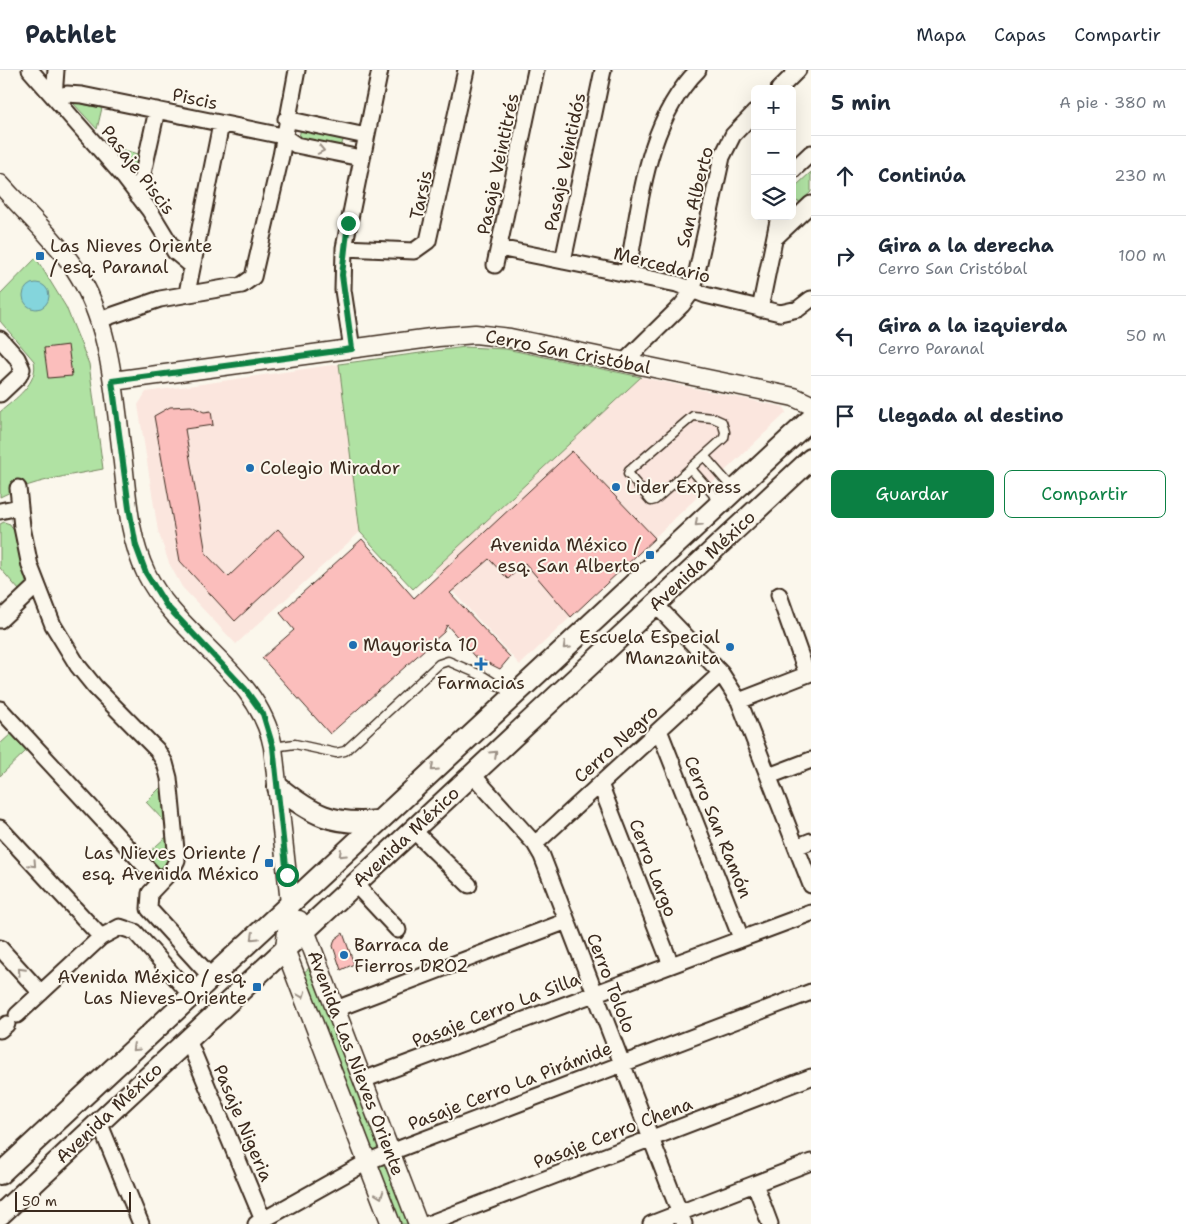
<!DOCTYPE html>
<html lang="es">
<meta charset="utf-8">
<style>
body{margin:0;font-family:"Shantell Sans",sans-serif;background:#f2f2f3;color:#1f2937}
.controls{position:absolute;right:15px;top:15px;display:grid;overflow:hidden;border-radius:8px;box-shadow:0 5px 20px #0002}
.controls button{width:45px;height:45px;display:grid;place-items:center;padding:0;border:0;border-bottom:1px solid #e0e1e3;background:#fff;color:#1f2937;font:25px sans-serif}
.scale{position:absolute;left:15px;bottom:12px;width:116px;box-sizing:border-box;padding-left:5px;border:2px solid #3b2a1e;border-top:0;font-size:14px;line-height:18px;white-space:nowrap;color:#3b2a1e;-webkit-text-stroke:4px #fbf7ec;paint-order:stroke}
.stop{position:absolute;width:15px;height:15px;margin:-11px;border:4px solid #0b8043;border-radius:50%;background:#fff}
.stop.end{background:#0b8043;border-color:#fff;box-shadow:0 1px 5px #0008}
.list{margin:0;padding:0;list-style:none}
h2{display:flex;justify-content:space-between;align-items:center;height:65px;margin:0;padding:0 20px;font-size:21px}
h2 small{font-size:16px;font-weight:400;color:#747a83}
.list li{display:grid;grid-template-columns:32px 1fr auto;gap:15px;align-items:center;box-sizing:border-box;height:80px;padding:0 20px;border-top:1px solid #e0e1e3}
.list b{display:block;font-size:19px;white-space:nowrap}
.list p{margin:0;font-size:16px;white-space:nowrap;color:#747a83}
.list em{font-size:16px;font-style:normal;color:#747a83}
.actions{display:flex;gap:10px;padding:15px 20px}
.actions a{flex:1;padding:11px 0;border:1px solid #0b8043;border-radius:8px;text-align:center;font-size:18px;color:#0b8043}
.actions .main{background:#0b8043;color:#fff}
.icon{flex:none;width:28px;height:28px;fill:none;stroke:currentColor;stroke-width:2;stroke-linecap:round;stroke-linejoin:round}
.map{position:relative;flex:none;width:811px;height:1154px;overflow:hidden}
header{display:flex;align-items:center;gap:30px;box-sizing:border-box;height:70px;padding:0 25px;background:#fff;border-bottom:1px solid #e0e1e3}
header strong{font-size:24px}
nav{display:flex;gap:28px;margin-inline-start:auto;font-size:18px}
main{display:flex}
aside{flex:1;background:#fff}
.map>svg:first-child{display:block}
.built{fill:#fbe6de}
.green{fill:#b0e2a3;stroke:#768660}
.water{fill:#84d5dc;stroke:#679190}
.building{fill:#fbbebc;stroke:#3b2a1e}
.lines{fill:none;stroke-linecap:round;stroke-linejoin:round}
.service-casing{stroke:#3b2a1e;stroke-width:11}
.minor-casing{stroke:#3b2a1e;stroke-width:19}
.tertiary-casing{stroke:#3b2a1e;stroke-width:21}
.secondary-casing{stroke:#3b2a1e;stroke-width:24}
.service{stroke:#fbf7ec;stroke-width:8}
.minor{stroke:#fbf7ec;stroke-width:15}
.tertiary{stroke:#fbf7ec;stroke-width:18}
.secondary{stroke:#fbf7ec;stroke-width:20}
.oneway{stroke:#9b9085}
.route{stroke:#0b8043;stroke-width:6}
.poi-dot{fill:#1f6fb2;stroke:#fbf7ec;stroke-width:2}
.labels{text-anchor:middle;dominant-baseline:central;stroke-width:4;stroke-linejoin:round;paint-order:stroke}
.street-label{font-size:18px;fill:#3b2a1e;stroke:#fbf7ec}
.poi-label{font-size:18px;fill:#3b2a1e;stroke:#fbf7ec;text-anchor:start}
</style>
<header>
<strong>Pathlet</strong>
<nav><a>Mapa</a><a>Capas</a><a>Compartir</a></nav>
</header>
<main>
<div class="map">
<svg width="811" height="1154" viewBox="0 0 811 1154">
<rect width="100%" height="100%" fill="#fbf7ec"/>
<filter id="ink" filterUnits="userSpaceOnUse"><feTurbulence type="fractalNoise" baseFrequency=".02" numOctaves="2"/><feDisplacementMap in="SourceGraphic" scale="10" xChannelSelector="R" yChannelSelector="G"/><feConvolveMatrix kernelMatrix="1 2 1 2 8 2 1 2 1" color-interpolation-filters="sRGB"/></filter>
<g filter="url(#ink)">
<!-- built -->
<path class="built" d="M 339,294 L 360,462 L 236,574 L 182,517 L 169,493 L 158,461 L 138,335 L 146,322 Z
M 641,307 L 784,337 L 786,343 L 520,595 L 433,500 Z"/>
<!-- green -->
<path class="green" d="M 72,32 L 102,38 L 97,59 Z
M 301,58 L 344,67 L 341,77 L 299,67 Z
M 113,77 L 145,86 L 140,108 Z
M 811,102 L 811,122 L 800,132 L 792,131 L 797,115 Z
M 36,188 L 66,237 L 89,294 L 103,399 C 68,406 32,410 0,427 L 0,342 C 15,329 39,313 34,291 L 0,251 L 0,225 Z
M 465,277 L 506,279 L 641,307 L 413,519 L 360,462 L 339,294 Z
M 4,452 L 10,454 L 14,461 L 26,513 L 19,520 L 0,498 L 0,454 Z
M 12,663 L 27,680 L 0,706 L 0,674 Z
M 163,715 L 164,751 L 146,732 Z
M 166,767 L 170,794 L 161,802 L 146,785 Z
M 309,898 L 382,1081 L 372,1085 L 301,905 Z
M 386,1088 L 412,1154 L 399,1154 L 375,1094 Z"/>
<!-- water -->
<path class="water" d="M23 226a13 13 0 1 1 26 0a13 13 0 1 1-26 0Z"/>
<!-- building -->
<path class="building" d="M 68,275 L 72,306 L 48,308 L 44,278 Z
M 191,336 L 204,342 L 211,341 L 213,355 L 185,359 L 206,484 L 228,507 L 278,459 L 304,487 L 235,551 L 180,491 L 154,346 L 170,337 Z
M 572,381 L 655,468 L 571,547 L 525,493 L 508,509 L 489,489 L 450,523 L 510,587 L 500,599 L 474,586 L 447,555 L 444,562 L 330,664 L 262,588 L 294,560 L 280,543 L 362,469 L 414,528 Z
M 343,863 L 354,894 L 341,900 L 333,876 L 335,869 Z"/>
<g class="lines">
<defs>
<path id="service" d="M 693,346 L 713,348 L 722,352 L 725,362 L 724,368 L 655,430 L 651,431 L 628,404 L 629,401 Z
M 705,387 L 727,412 L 736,416
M 691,399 L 713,424 L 717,435
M 273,677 L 295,674 L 336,683 L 345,681 L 439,594 L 448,591 L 483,606 L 513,625"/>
<path id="minor" d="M 30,0 L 124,107 L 150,141 L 175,182 L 192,196
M 779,19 L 798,0
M 54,27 L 67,24 L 82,25 L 283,66 L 296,75 L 361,88
M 54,27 L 56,0
M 286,49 L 366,66
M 792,101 L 811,83
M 138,126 L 157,40
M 775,168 L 811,134
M 344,178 L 414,181 L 428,171 L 466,0
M 499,178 L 677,214 L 705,225 L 780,243 L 798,239 L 811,229
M 563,191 L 603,0
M 495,195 L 536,0
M 627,204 C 641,134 645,53 698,0
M 187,223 L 221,54
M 760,239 L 779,146
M 99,250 L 160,229 L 242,215 L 253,207 L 281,86 L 297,0
M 0,269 L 17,288 L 22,299 L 19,306 L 0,324
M 352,279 L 343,220 L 344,178 L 380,0
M 624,292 L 682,235 L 693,220 L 722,87 L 733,65 L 755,42
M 18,418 L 22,457 L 30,496 L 53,555 L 78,596 L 95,617 L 157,680 L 165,693 L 169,708 L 177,790 L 172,800 L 150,823 L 149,839 L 211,907
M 0,441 L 19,437
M 779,525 L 807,604
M 655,534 L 721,603 L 739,631 L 811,815
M 0,550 L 36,516
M 739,631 L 811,603
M 0,639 L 160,812
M 659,660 L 741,868
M 472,704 L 535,774 L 542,786 L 684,1154
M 769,706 L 811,690
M 600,714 L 671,895
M 0,758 L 101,867
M 413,760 L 469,815
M 535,774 L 721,603
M 796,777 L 811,771
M 355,814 L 398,860
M 0,878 L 41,923
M 336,939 L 567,851
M 17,945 L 101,867 L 120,857 L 135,862 L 191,925
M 0,960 L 7,954
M 188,970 L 263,1150
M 363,1010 L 811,843
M 99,1052 L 141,1154
M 755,1114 L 770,1154
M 256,1154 L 367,1092 L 391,1082 L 811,922
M 428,1154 L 811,1007
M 651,1154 L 811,1092"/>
<path id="tertiary" d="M 0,114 C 25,142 54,168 75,199 C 111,254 114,321 122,384 C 127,424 128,466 146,503 C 178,568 259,603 273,677 L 290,833 L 285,879 L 391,1154
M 113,311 L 438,267 L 475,264 L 510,268 L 794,327 L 811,335
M 299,850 L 305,860 L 418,1154"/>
<path id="secondary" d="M 278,717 C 311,744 333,756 378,751
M 0,1104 L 811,349
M 0,1145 L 811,389"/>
</defs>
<!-- service casing -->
<use href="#service" class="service-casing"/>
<!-- minor casing -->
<use href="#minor" class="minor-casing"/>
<!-- tertiary casing -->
<use href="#tertiary" class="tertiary-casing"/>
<!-- secondary casing -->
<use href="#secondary" class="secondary-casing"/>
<!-- service -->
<use href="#service" class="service"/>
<!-- minor -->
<use href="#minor" class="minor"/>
<!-- tertiary -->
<use href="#tertiary" class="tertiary"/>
<!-- secondary -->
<use href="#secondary" class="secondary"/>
</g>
<!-- one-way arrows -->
<defs><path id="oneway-chevron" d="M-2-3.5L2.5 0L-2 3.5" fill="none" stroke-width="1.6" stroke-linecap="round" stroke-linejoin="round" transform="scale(1.25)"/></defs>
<g class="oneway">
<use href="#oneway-chevron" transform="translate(321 80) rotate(11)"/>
<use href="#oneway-chevron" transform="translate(698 453) rotate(137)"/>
<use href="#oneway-chevron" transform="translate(566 576) rotate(137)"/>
<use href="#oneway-chevron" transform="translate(494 684) rotate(-43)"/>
<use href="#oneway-chevron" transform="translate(434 698) rotate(137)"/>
<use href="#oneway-chevron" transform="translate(342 784) rotate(137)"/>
<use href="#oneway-chevron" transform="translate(33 794) rotate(47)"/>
<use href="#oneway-chevron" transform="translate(254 867) rotate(137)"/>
<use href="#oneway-chevron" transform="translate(21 901) rotate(-133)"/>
<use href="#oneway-chevron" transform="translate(302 925) rotate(69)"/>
<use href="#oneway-chevron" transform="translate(135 978) rotate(137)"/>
<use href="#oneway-chevron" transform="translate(380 1125) rotate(69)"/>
</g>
</g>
<g class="lines" filter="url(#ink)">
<!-- route -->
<path class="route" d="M 287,805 L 273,677 L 263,644 L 245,619 L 166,535 L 146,503 L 136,476 L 129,438 L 112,311 L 352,279 L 342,205 L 348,153"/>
</g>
<!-- markers -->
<g class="poi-dot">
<rect x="35" y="181" width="10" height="10" rx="2.5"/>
<circle cx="250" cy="398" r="5"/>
<circle cx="616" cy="417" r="5"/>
<rect x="645" y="480" width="10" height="10" rx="2.5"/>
<circle cx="353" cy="575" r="5"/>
<circle cx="730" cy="577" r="5"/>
<path d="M478.5 586.5h5v5h5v5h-5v5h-5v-5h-5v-5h5z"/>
<rect x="264" y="788" width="10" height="10" rx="2.5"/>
<circle cx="344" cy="885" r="5"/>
<rect x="252" y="912" width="10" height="10" rx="2.5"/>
</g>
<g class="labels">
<!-- street labels -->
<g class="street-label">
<text transform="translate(195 29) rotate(12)">Piscis</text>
<text transform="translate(565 92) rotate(-78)">Pasaje Veintidós</text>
<text transform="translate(498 94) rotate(-78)">Pasaje Veintitrés</text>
<text transform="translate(138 100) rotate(52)">Pasaje Piscis</text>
<text transform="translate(421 125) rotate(-78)">Tarsis</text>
<text transform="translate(695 127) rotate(-76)">San Alberto</text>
<text transform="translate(662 195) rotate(14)">Mercedario</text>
<text transform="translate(568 282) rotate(11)">Cerro San Cristóbal</text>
<text transform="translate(702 491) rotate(-43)">Avenida México</text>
<text transform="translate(616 674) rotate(-42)">Cerro Negro</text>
<text transform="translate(718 757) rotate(68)">Cerro San Ramón</text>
<text transform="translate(406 767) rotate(-43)">Avenida México</text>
<text transform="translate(653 798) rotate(69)">Cerro Largo</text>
<text transform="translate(611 913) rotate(69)">Cerro Tololo</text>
<text transform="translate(496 940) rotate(-21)">Pasaje Cerro La Silla</text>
<text transform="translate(356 993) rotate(69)">Avenida Las Nieves Oriente</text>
<text transform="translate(510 1016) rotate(-21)">Pasaje Cerro La Pirámide</text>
<text transform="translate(109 1043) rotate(-43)">Avenida México</text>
<text transform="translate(243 1053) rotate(67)">Pasaje Nigeria</text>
<text transform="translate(613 1063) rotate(-21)">Pasaje Cerro Chena</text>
</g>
<!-- poi labels -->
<g class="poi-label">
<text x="50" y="176">Las Nieves Oriente<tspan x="50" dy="21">/ esq. Paranal</tspan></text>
<text x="260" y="398">Colegio Mirador</text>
<text x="626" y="417">Lider Express</text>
<text x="640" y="475" text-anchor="end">Avenida México /<tspan x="640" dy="21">esq. San Alberto</tspan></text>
<text x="720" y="567" text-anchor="end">Escuela Especial<tspan x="720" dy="21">Manzanita</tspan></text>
<text x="363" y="575">Mayorista 10</text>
<text x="481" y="613" text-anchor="middle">Farmacias</text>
<text x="259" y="783" text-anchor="end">Las Nieves Oriente /<tspan x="259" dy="21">esq. Avenida México</tspan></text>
<text x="354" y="875">Barraca de<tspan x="354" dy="21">Fierros DRO2</tspan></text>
<text x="247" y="907" text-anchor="end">Avenida México / esq.<tspan x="247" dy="21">Las Nieves-Oriente</tspan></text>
</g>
</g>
</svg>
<div class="controls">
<button>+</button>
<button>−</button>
<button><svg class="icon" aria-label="layers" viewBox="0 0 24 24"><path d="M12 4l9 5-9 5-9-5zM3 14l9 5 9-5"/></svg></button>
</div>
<div class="scale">50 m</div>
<div class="stop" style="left:287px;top:805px"></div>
<div class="stop end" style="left:348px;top:153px"></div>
</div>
<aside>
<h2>5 min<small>A pie · 380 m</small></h2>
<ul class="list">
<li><svg class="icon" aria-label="ahead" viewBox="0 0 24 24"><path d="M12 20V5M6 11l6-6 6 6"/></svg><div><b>Continúa</b></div><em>230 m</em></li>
<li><svg class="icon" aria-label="right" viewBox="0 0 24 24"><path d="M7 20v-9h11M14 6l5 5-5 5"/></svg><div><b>Gira a la derecha</b><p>Cerro San Cristóbal</p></div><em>100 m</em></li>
<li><svg class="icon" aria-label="left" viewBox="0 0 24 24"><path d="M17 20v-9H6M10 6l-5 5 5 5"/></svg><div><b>Gira a la izquierda</b><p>Cerro Paranal</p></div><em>50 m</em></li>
<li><svg class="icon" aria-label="arrive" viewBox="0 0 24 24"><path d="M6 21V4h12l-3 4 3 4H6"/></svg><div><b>Llegada al destino</b></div></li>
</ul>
<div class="actions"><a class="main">Guardar</a><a>Compartir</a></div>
</aside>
</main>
